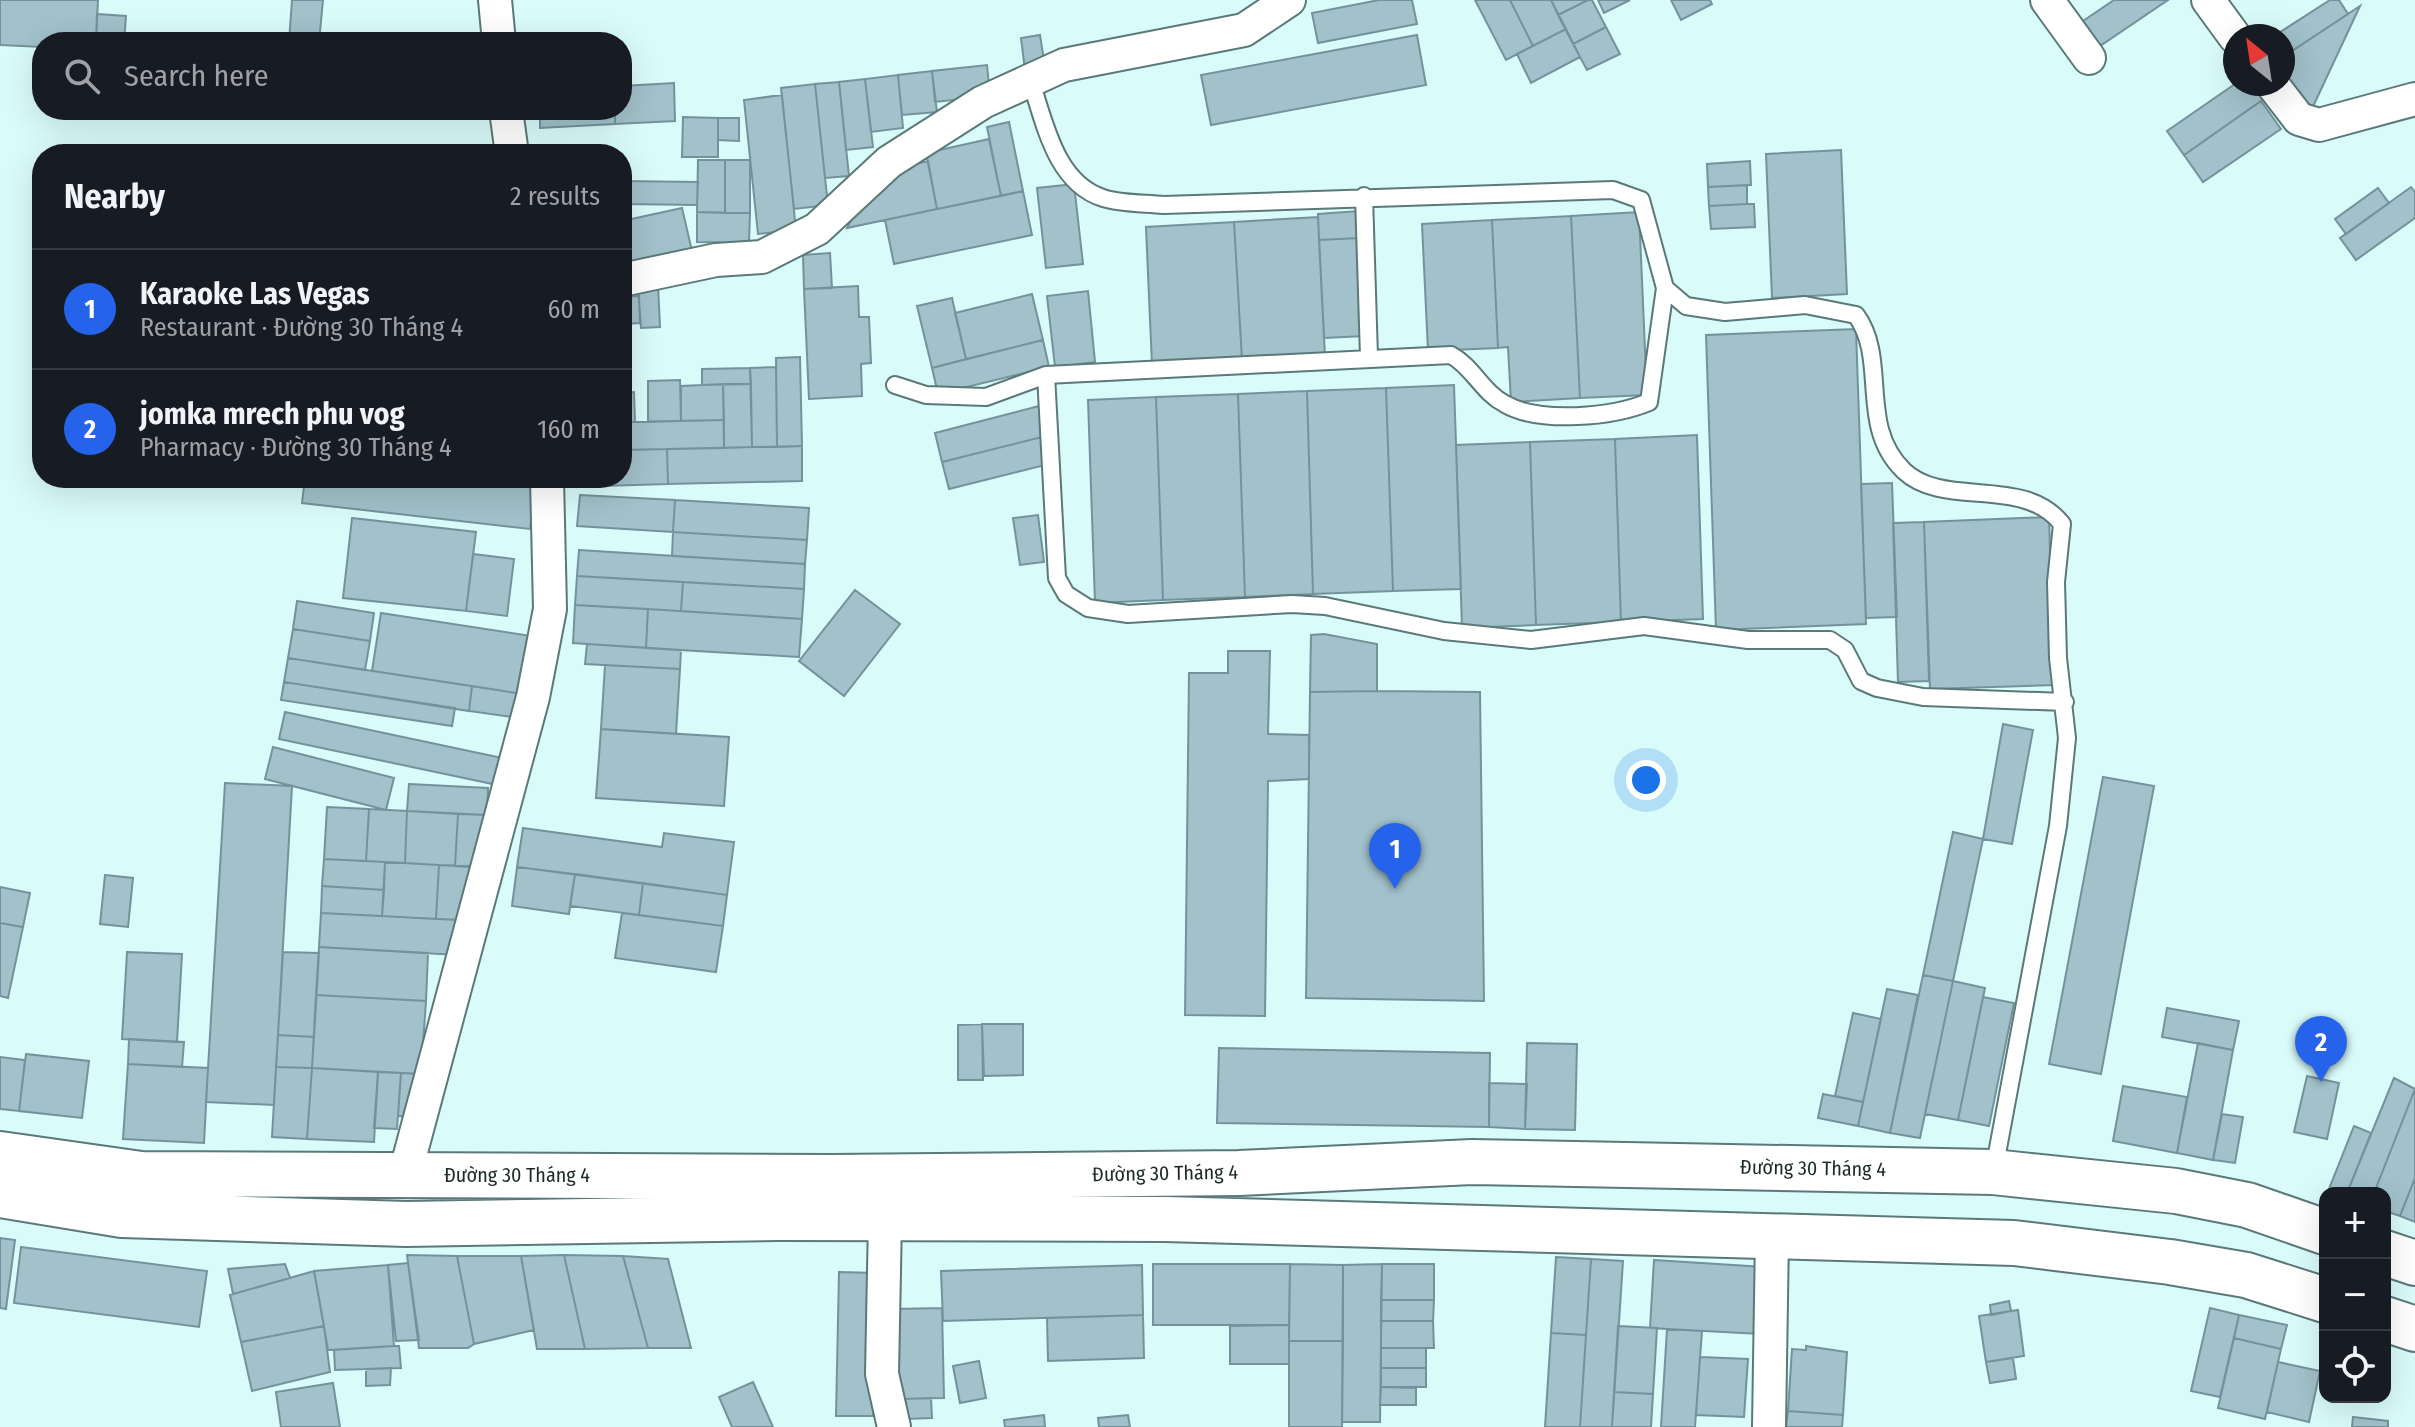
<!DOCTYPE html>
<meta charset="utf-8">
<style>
body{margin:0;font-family:"Fira Sans Condensed",sans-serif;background:#242831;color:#f1f3f6}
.controls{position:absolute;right:24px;bottom:24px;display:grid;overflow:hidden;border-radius:16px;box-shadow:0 8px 32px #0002}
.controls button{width:72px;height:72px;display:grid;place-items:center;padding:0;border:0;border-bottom:2px solid #363941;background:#171b24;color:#f1f3f6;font:40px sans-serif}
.compass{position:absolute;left:2223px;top:24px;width:72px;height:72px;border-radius:50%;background:#171b24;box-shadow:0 8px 32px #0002;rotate:330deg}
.you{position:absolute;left:1646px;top:780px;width:28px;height:28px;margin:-20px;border:6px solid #fff;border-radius:50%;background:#1a73e8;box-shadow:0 0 0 12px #1a73e833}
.badge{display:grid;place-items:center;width:52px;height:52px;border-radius:50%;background:#2563eb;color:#fff;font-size:26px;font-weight:700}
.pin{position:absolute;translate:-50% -66px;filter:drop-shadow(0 2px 4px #0008)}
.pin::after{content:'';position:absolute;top:42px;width:28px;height:24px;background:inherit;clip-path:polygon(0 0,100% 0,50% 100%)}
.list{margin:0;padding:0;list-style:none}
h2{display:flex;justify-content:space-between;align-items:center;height:104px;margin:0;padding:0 32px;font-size:34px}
h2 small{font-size:26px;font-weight:400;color:#9ea1a6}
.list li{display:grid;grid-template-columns:52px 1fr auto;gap:24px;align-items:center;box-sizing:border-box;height:120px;padding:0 32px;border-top:2px solid #363941}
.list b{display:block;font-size:30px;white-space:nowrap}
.list p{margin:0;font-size:26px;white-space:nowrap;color:#9ea1a6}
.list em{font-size:26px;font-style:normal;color:#9ea1a6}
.icon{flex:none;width:44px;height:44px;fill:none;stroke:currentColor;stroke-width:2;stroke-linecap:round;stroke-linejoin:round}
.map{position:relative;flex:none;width:2415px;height:1427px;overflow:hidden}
.search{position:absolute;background:#171b24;box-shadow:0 8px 32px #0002;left:32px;top:32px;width:600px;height:88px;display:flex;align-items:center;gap:20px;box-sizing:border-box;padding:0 28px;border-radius:32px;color:#9ea1a6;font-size:30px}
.panel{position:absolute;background:#171b24;box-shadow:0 8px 32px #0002;left:32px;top:144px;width:600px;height:344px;border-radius:32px}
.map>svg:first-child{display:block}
.building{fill:#a2c1ca;stroke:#74929b;stroke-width:2}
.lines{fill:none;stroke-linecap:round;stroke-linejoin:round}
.lane-casing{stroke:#5a7978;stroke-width:20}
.street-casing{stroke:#5a7978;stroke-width:36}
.primary-casing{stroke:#5a7978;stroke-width:48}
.lane{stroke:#fff;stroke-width:16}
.street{stroke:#fff;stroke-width:32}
.primary{stroke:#fff;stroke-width:44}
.labels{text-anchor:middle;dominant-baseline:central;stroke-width:7;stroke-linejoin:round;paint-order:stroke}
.street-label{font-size:20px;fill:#1d2a2a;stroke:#fff}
</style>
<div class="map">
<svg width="2415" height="1427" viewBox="0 0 2415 1427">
<rect width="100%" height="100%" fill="#d9fbfa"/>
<!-- building -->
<path class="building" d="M 0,0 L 98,0 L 96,42 L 42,42 L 42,47 L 0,45 Z
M 292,0 L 323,0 L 319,42 L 289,42 Z
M 1379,0 L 1412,0 L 1417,24 L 1318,43 L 1312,13 Z
M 1475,0 L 1510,0 L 1533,46 L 1506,60 Z
M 1510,0 L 1551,0 L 1566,29 L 1533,46 Z
M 1551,0 L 1588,0 L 1558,15 Z
M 1588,0 L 1592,0 L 1606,27 L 1573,44 L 1558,15 Z
M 1598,0 L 1630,0 L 1604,13 Z
M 1671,0 L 1710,0 L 1712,4 L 1681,20 Z
M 2114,0 L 2168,0 L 2097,48 L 2080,23 Z
M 2330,0 L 2339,0 L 2348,14 L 2283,57 L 2283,36 L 2274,36 Z
M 2360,6 L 2310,113 L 2283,77 L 2283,57 Z
M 97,14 L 126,16 L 124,42 L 96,42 Z
M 1606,27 L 1620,54 L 1587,70 L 1573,44 Z
M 1566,29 L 1580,57 L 1531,83 L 1517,54 Z
M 1040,35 L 1045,67 L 1025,70 L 1021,38 Z
M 1417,35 L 1426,85 L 1211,125 L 1201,75 Z
M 987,65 L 990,96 L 935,102 L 932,71 Z
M 932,71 L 937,112 L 902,115 L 898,75 Z
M 898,75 L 903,128 L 871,132 L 865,79 Z
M 865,79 L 873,147 L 846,150 L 839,82 Z
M 839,82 L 849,176 L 825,178 L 815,84 Z
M 674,83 L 675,121 L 615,124 L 615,110 L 622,110 L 622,86 Z
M 815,84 L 828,205 L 794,209 L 781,88 Z
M 2235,84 L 2259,84 L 2268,96 L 2184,155 L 2167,131 Z
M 782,95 L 796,230 L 758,234 L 744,100 Z
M 2261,101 L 2281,129 L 2203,182 L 2184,155 Z
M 540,110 L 615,110 L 615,124 L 540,128 Z
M 683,117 L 718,118 L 718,157 L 682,157 Z
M 718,118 L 739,118 L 739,141 L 718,140 Z
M 1009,122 L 1023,191 L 1001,196 L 987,127 Z
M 989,139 L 1001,196 L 937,209 L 926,153 Z
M 1841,150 L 1847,294 L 1772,298 L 1766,154 Z
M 698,160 L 725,160 L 725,213 L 697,212 Z
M 725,160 L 750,160 L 750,213 L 725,213 Z
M 928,161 L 937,209 L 847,228 L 858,206 L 904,167 Z
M 1750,161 L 1751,185 L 1708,187 L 1707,164 Z
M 622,181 L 698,182 L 697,205 L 622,204 Z
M 1074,184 L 1083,264 L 1046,268 L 1037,188 Z
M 1747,185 L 1747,204 L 1709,206 L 1708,187 Z
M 2411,187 L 2415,192 L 2415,218 L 2356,260 L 2340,238 Z
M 2378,188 L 2389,203 L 2346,234 L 2335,219 Z
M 1023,191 L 1032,235 L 894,264 L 885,220 Z
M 1747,204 L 1754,204 L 1755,227 L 1711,229 L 1709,206 Z
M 682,208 L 692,251 L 622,266 L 622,221 Z
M 1359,211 L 1360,238 L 1319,240 L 1318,214 Z
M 697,212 L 750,213 L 749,243 L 697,242 Z
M 1639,212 L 1647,395 L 1580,398 L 1571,216 Z
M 1571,216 L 1580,398 L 1511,402 L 1508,347 L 1498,348 L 1492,220 Z
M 1318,217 L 1325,356 L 1242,360 L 1234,222 Z
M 1492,220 L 1498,348 L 1428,351 L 1422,224 Z
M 1234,222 L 1242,360 L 1152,365 L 1146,227 Z
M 1360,238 L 1365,336 L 1324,338 L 1319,240 Z
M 830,253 L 832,288 L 804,289 L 803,255 Z
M 658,285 L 660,327 L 641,328 L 638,286 Z
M 858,286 L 859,317 L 869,317 L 871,363 L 861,364 L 862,396 L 809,399 L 804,289 Z
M 1088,291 L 1095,362 L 1055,367 L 1047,296 Z
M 1032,294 L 1043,340 L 966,359 L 955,313 Z
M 639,296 L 640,323 L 624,324 L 623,297 Z
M 952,298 L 966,359 L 932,368 L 917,306 Z
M 1856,329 L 1866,624 L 1716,630 L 1706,335 Z
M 1043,340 L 1049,367 L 938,394 L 932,368 Z
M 800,357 L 802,446 L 777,447 L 776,358 Z
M 776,367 L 777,447 L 752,447 L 750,368 Z
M 750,368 L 751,384 L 702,385 L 702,369 Z
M 680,380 L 681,421 L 648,422 L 648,381 Z
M 723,384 L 751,384 L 752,447 L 724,448 Z
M 723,384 L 724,420 L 681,421 L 681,386 Z
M 1454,385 L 1461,589 L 1393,591 L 1386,388 Z
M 1386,388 L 1393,591 L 1313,594 L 1307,391 Z
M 1307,391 L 1313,594 L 1245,597 L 1238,394 Z
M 634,392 L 635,422 L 622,422 L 622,393 Z
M 1238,394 L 1245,597 L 1163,600 L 1156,397 Z
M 1156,397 L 1163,600 L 1095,603 L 1088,400 Z
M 1039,406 L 1046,436 L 942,462 L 935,433 Z
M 724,420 L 724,448 L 622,450 L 622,422 Z
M 1697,435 L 1703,619 L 1621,622 L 1615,439 Z
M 1042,437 L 1049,464 L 949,489 L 942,462 Z
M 1615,439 L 1621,622 L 1536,625 L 1530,442 Z
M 1530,442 L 1536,625 L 1462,628 L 1456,445 Z
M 802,446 L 802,481 L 668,484 L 667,449 Z
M 667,449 L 668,484 L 602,486 L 602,478 L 622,478 L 622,450 Z
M 305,478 L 536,478 L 530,529 L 302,503 Z
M 1892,483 L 1897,617 L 1866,618 L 1861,484 Z
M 580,495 L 675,500 L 673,532 L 577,526 Z
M 675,500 L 809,508 L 807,540 L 673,532 Z
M 1038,515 L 1044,562 L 1020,565 L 1013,518 Z
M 2049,517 L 2054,685 L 1930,689 L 1924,522 Z
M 352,518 L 476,532 L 466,611 L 343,598 Z
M 1924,522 L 1929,681 L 1898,682 L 1893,523 Z
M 673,532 L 807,540 L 805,564 L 672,556 Z
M 579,550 L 805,564 L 804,589 L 577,576 Z
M 473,554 L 514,559 L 507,616 L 466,611 Z
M 577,576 L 683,582 L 681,611 L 575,605 Z
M 683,582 L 804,589 L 802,619 L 681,611 Z
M 855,590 L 900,624 L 844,696 L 799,661 Z
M 297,601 L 374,613 L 370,641 L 293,629 Z
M 575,605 L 648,609 L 646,648 L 573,643 Z
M 648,609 L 802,619 L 799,657 L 646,648 Z
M 381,613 L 538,637 L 529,695 L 372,671 Z
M 293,629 L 370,641 L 365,670 L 288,658 Z
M 1324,634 L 1377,644 L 1377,691 L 1310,692 L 1311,635 Z
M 587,644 L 681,650 L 680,669 L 585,664 Z
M 1228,651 L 1270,651 L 1268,734 L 1309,735 L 1309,779 L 1268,781 L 1265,1016 L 1185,1015 L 1189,673 L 1228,673 Z
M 288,658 L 472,686 L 469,711 L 284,682 Z
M 605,665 L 680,669 L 676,734 L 601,729 Z
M 284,682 L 455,708 L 452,726 L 281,700 Z
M 472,686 L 529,695 L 525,719 L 469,711 Z
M 1377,691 L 1480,692 L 1484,1001 L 1306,998 L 1310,692 Z
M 285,712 L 507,759 L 502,786 L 279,739 Z
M 2003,724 L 2033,730 L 2012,844 L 1983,839 Z
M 601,729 L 729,737 L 724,806 L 596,798 Z
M 273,747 L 394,778 L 386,810 L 265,779 Z
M 2103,777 L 2154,786 L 2101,1074 L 2049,1064 Z
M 225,783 L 292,786 L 274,1105 L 206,1102 Z
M 409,784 L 488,788 L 487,815 L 407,811 Z
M 327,807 L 369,809 L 366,861 L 324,859 Z
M 369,809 L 407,811 L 405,863 L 366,861 Z
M 407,811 L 458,814 L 455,866 L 405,863 Z
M 458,814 L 487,815 L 484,868 L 455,866 Z
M 523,828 L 662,847 L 664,833 L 734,842 L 727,895 L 517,867 Z
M 1953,832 L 1983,839 L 1953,981 L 1923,975 Z
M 324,859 L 385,862 L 384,890 L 322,886 Z
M 385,862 L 439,865 L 436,919 L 382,916 Z
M 439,865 L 471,866 L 468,920 L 436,919 Z
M 517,867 L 575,874 L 569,914 L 512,906 Z
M 575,874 L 643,883 L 639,915 L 570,906 Z
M 105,875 L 133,878 L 128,927 L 100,924 Z
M 643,883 L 727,895 L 723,926 L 639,915 Z
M 322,886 L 384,890 L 382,916 L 321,913 Z
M 0,887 L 30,893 L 23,927 L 0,923 Z
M 321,913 L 458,920 L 457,955 L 319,947 Z
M 622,913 L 723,926 L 716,972 L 615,958 Z
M 0,923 L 23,927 L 8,998 L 0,996 Z
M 319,947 L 428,953 L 426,1001 L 316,995 Z
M 127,952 L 182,954 L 177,1042 L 122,1039 Z
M 283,952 L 319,953 L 314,1037 L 278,1035 Z
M 1923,975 L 1953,981 L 1920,1138 L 1890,1133 Z
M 1953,981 L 1985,988 L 1958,1120 L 1925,1114 Z
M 1887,989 L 1918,995 L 1890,1133 L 1858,1126 Z
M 316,995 L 426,1001 L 421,1074 L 312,1068 Z
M 1983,997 L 2014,1003 L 1989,1126 L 1958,1120 Z
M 2167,1008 L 2239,1021 L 2233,1050 L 2162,1037 Z
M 1853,1013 L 1881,1019 L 1863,1102 L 1835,1096 Z
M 982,1024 L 1023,1024 L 1023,1075 L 984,1076 Z
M 982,1024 L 983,1080 L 958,1080 L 958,1025 Z
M 278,1035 L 314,1037 L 312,1068 L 276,1067 Z
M 129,1039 L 184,1042 L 182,1067 L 128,1064 Z
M 1527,1043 L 1577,1044 L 1575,1130 L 1525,1129 Z
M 2198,1043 L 2233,1050 L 2213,1160 L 2177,1153 Z
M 1219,1048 L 1490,1053 L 1489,1127 L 1217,1123 Z
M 26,1054 L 89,1061 L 82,1118 L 19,1111 Z
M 0,1057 L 25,1060 L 19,1111 L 0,1109 Z
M 128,1064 L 208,1068 L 204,1143 L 123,1139 Z
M 276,1067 L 312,1068 L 307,1139 L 272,1137 Z
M 312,1068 L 378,1072 L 374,1142 L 307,1139 Z
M 378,1072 L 401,1073 L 397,1129 L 374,1128 Z
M 401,1073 L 421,1074 L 419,1117 L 398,1116 Z
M 2307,1076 L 2339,1083 L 2327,1139 L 2294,1132 Z
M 2394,1078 L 2415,1089 L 2374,1193 L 2347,1193 Z
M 1489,1083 L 1527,1084 L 1525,1129 L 1489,1127 Z
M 2123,1086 L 2187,1097 L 2177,1153 L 2113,1141 Z
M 2415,1089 L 2415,1178 L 2400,1216 L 2385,1211 L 2385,1193 L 2374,1193 Z
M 1823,1094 L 1863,1102 L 1858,1126 L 1818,1118 Z
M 2222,1114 L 2243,1117 L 2235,1163 L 2213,1160 Z
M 2354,1126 L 2371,1133 L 2347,1193 L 2340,1193 L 2329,1189 Z
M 2415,1178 L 2415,1222 L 2400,1216 Z
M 0,1238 L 15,1240 L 6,1309 L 0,1308 Z
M 21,1247 L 207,1271 L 199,1327 L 14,1303 Z
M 407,1255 L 457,1256 L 474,1344 L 468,1348 L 419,1348 Z
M 564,1255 L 623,1256 L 648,1348 L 585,1349 Z
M 564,1255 L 585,1349 L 537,1349 L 521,1256 Z
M 457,1256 L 521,1256 L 534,1330 L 474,1344 Z
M 623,1256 L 668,1259 L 691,1348 L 648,1348 Z
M 1556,1257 L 1591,1259 L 1586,1335 L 1551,1333 Z
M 1591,1259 L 1623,1261 L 1612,1427 L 1580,1427 Z
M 1654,1260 L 1764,1267 L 1760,1334 L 1650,1328 Z
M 408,1263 L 419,1340 L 396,1341 L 388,1265 Z
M 285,1264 L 290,1278 L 233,1294 L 228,1269 Z
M 1153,1264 L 1290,1264 L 1289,1325 L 1153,1325 Z
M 1290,1264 L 1343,1265 L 1343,1341 L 1289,1341 Z
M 1382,1264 L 1434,1264 L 1434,1300 L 1381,1300 Z
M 1382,1264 L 1380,1422 L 1342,1422 L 1343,1265 Z
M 388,1265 L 394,1346 L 328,1350 L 314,1271 Z
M 1142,1265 L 1143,1315 L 943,1321 L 941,1271 Z
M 314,1271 L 324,1326 L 241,1342 L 230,1295 Z
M 839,1272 L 876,1273 L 873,1416 L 836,1416 Z
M 1381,1300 L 1434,1300 L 1433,1321 L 1381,1321 Z
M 2009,1301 L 2011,1311 L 1991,1315 L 1990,1305 Z
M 942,1308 L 944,1398 L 895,1399 L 893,1309 Z
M 2210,1308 L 2239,1315 L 2220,1397 L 2191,1391 Z
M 2018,1310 L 2024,1356 L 1986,1362 L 1979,1316 Z
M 1143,1315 L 1144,1358 L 1048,1361 L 1047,1318 Z
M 2239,1315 L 2287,1325 L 2281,1349 L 2234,1338 Z
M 1381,1321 L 1433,1321 L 1434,1348 L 1381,1348 Z
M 1289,1325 L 1289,1364 L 1230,1364 L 1230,1326 Z
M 324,1326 L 330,1372 L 252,1391 L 241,1342 Z
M 1618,1326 L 1657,1328 L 1653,1394 L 1614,1392 Z
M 1667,1329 L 1702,1331 L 1695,1427 L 1661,1427 Z
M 1551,1333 L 1586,1335 L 1580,1427 L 1545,1427 Z
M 2234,1338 L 2281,1349 L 2265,1419 L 2218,1408 Z
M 1289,1341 L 1343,1341 L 1342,1427 L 1289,1427 Z
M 394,1346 L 399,1346 L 401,1368 L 335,1370 L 334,1350 Z
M 1806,1346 L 1847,1352 L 1843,1415 L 1788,1411 L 1792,1349 L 1806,1350 Z
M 1381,1348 L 1426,1348 L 1426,1368 L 1381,1368 Z
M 1700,1357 L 1748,1359 L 1744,1417 L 1696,1415 Z
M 2013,1358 L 2016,1379 L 1990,1383 L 1986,1362 Z
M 979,1361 L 986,1398 L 960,1403 L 953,1366 Z
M 2278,1362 L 2320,1371 L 2309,1422 L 2267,1412 Z
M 391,1368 L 390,1385 L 366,1386 L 366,1369 Z
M 1381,1368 L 1426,1368 L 1426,1387 L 1381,1387 Z
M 753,1382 L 773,1427 L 732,1427 L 719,1397 Z
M 333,1383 L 340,1427 L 281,1427 L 276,1392 Z
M 1381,1387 L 1416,1388 L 1416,1405 L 1380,1405 Z
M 1614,1392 L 1653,1394 L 1651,1427 L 1612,1427 Z
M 931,1398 L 932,1418 L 905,1419 L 905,1399 Z
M 1788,1411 L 1843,1415 L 1842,1427 L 1786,1427 Z
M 1044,1415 L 1045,1427 L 1005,1427 L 1004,1420 Z
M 1128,1415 L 1130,1427 L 1099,1427 L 1098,1418 Z
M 2353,1417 L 2388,1421 L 2388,1427 L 2352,1427 Z"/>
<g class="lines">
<defs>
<path id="lane" d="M 1031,82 C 1045,124 1056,183 1103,198 C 1121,204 1145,203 1164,205 L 1613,190 L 1641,200 L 1665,288 L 1686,306 L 1725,312 L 1805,305 L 1856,315 C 1889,360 1857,426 1904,471 C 1944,509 2024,475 2062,524 L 2056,582 L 2058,658 L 2067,738 L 2058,826 L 1994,1170
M 1364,196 L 1369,357
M 1046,375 L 1057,578 L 1066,594 L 1088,608 L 1128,614 L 1292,604 L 1325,606 L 1444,631 L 1531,640 L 1644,626 L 1748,640 L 1830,640 L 1845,650 L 1861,681 L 1877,688 L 1923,697 L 2065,702
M 895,385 L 926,395 L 986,397 L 1046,375 L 1451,355 C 1473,367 1482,392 1505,404 C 1540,424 1613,417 1649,402 L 1665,288"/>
<path id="street" d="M 495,0 L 499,42
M 2047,0 L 2089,58
M 2208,0 L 2235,37
M 2272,84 L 2299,119 L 2319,125 L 2415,99
M 506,110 L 512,154
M 622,280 L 716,260 L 762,257 L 817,229 L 889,162 L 983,102 L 1064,65 L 1244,30 L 1289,0
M 405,1174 L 533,697 L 550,609 L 547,478
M 885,1219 L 882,1374 L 894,1427
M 1769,1427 L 1772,1236"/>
<path id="primary" d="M 0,1154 L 141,1174 L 831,1177 L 1239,1173 L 1472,1162 L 1993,1172 L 2176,1191 L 2247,1205 L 2325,1232
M 0,1195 L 122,1215 L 406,1224 L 779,1218 L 1165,1219 L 2014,1243 L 2170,1262 L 2246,1275 L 2325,1300
M 2385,1253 L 2415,1263
M 2385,1319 L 2415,1329"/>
</defs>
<!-- lane casing -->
<use href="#lane" class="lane-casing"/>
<!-- street casing -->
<use href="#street" class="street-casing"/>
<!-- primary casing -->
<use href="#primary" class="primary-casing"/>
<!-- lane -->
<use href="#lane" class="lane"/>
<!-- street -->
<use href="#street" class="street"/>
<!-- primary -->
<use href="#primary" class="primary"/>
</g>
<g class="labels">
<!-- street labels -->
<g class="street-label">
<text transform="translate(1813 1168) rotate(1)">Đường 30 Tháng 4</text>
<text transform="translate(1165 1173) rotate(-1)">Đường 30 Tháng 4</text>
<text x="517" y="1175">Đường 30 Tháng 4</text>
</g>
</g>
</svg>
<div class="controls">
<button>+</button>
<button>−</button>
<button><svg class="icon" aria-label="locate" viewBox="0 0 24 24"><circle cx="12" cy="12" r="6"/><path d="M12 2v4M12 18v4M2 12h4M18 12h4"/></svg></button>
</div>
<svg class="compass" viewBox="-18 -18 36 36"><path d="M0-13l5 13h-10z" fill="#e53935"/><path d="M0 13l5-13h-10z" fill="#9ea1a6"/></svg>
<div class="you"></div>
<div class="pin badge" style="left:1395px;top:889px">1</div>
<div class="pin badge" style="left:2321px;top:1082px">2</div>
<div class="search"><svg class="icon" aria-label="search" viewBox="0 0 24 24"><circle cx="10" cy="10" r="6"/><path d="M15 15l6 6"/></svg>Search here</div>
<section class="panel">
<h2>Nearby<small>2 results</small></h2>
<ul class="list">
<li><span class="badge">1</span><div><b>Karaoke Las Vegas</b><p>Restaurant · Đường 30 Tháng 4</p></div><em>60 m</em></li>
<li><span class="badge">2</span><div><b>jomka mrech phu vog</b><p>Pharmacy · Đường 30 Tháng 4</p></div><em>160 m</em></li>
</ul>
</section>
</div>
